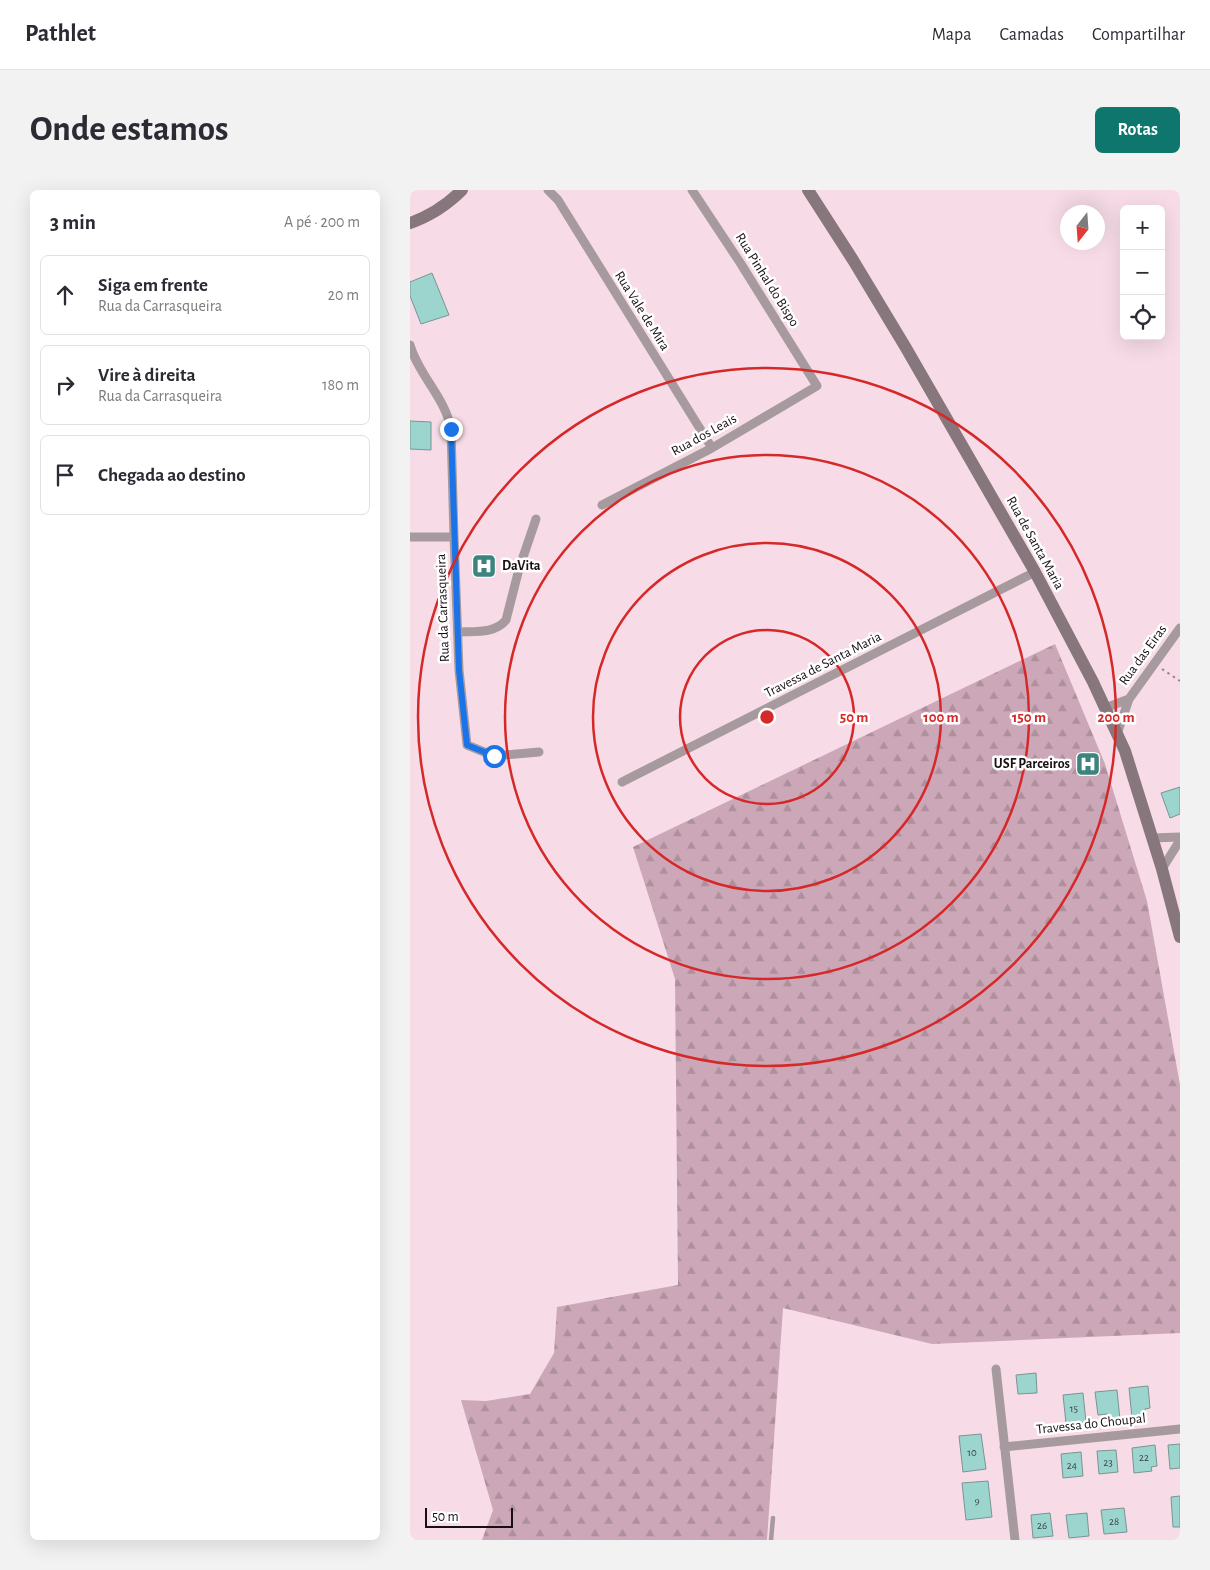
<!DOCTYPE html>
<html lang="pt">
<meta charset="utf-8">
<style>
body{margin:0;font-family:"Alegreya Sans",sans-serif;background:#f2f2f3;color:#2b2b33}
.controls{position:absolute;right:15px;top:15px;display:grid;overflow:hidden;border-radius:8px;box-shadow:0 5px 20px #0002}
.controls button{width:45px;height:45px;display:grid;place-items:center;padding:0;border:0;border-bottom:1px solid #e1e1e2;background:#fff;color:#2b2b33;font:25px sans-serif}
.compass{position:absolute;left:650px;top:15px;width:45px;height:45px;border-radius:50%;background:#fff;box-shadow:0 5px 20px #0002;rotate:197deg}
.scale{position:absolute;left:15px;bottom:12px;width:88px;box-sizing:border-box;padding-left:5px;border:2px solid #180f13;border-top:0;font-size:14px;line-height:18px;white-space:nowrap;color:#180f13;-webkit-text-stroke:4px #fff;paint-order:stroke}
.stop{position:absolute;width:15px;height:15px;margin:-11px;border:4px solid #1a73e8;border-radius:50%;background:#fff}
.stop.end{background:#1a73e8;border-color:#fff;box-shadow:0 1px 5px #0008}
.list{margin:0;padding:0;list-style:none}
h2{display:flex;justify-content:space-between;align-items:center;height:65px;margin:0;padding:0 20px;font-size:21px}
h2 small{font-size:16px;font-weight:400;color:#7c7c81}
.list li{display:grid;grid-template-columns:32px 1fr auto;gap:15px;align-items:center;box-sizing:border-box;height:80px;margin:0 10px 10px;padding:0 10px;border:1px solid #e1e1e2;border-radius:8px}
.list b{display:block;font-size:19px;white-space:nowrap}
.list p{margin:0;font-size:16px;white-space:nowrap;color:#7c7c81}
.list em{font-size:16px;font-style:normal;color:#7c7c81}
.icon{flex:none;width:28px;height:28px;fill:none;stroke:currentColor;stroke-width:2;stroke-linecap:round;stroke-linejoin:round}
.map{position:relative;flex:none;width:770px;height:1350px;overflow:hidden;border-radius:8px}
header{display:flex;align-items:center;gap:30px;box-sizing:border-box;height:70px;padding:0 25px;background:#fff;border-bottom:1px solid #e1e1e2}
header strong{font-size:24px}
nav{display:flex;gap:28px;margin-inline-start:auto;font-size:18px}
.intro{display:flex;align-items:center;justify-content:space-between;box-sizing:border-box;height:120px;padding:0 30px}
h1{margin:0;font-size:35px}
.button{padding:12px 22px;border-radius:8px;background:#0f766e;color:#fff;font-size:18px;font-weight:700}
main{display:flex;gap:30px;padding:0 30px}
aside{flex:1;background:#fff;border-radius:8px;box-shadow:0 5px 20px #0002}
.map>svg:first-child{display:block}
.forest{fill:url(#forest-firs)}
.building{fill:#9cd4ce;stroke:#799592}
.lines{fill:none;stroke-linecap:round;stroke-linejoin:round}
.path{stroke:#95828a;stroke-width:2;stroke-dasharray:2.5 4;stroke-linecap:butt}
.lane{stroke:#a69a9f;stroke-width:4.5}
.street{stroke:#a69a9f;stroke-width:9}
.secondary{stroke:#87777d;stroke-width:12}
.route{stroke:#1a73e8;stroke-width:6}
.ring{fill:none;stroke:#d62828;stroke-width:2.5}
.labels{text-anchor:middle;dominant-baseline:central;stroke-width:5;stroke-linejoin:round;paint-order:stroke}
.number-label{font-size:11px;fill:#394042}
.street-label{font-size:14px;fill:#180f13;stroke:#fff}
.poi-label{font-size:14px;font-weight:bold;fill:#180f13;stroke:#fff;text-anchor:start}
.centre{fill:#d62828;stroke:#fff;stroke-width:2.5}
.ring-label{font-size:15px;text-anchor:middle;font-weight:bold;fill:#d62828;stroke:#fff;stroke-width:5;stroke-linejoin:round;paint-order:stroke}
</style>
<header>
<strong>Pathlet</strong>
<nav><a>Mapa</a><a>Camadas</a><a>Compartilhar</a></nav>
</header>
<div class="intro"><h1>Onde estamos</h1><a class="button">Rotas</a></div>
<main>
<aside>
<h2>3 min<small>A pé · 200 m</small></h2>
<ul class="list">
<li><svg class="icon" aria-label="ahead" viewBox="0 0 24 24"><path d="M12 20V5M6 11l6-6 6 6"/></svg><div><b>Siga em frente</b><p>Rua da Carrasqueira</p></div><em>20 m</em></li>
<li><svg class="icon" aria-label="right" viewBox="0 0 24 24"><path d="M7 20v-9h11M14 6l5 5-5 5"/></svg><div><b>Vire à direita</b><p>Rua da Carrasqueira</p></div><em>180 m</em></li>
<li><svg class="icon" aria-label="arrive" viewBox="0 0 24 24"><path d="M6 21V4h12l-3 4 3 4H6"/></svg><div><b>Chegada ao destino</b></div></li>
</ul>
</aside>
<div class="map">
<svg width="770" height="1350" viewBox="0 0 770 1350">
<defs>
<pattern id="forest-firs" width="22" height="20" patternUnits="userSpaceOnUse" patternTransform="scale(1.25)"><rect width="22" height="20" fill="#cca7b7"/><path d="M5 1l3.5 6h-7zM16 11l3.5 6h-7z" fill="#ae8f9c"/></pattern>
</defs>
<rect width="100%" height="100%" fill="#f7dce7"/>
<!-- forest -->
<path class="forest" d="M 645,454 L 695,574 L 737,711 L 770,895 L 770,1143 L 522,1154 L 373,1118 L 357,1350 L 72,1350 L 83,1320 L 51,1210 L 76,1211 L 120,1204 L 144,1163 L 147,1117 L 268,1095 L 265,789 L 223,657 Z"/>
<!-- building -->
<path class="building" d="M 22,83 L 39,125 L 11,134 L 0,106 L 0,92 Z
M 0,231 L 21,232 L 21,260 L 0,259 Z
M 770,597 L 770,624 L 760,628 L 751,603 Z
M 626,1183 L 627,1203 L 608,1204 L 606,1185 Z
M 738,1196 L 740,1218 L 735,1219 L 736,1227 L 722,1228 L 719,1198 Z
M 707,1200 L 710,1230 L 698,1231 L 698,1224 L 688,1225 L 685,1202 Z
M 673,1203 L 676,1232 L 656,1233 L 653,1205 Z
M 571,1244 L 576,1279 L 553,1282 L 549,1246 Z
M 770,1254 L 770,1278 L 760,1279 L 758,1255 Z
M 745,1255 L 747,1276 L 741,1277 L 742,1281 L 724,1283 L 722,1258 Z
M 706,1260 L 708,1282 L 689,1284 L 687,1261 Z
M 671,1262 L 673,1286 L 653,1288 L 651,1264 Z
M 578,1291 L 582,1327 L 556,1330 L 552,1293 Z
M 770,1306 L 770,1337 L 763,1337 L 761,1307 Z
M 714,1318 L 717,1342 L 694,1344 L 691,1320 Z
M 640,1323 L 643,1346 L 623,1348 L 621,1325 Z
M 677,1323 L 679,1346 L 659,1348 L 656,1325 Z"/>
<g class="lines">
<!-- path -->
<path class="path" d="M 752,479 L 770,491"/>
<!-- lane -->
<path class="lane" d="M 361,1350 L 363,1328"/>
<!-- street -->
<path class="street" d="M 138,0 L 148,10 L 302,258
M 0,155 C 9,186 35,207 41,239 L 44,347 L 49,480 L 57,555 L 84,566 L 129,562
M 192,315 L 302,258 L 407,196 L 331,74 L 282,0
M 0,347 L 44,347
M 48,442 C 64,441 85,444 96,430 L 109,379 L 126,329
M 695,518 L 719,509
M 707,544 L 719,509 L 770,438
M 212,592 L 625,382
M 742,648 L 770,647
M 752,679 L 770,650
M 586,1179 L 605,1350
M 594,1257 L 770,1239"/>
<!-- secondary -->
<path class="secondary" d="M 398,0 L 443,70 L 496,158 L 625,382 L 683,492 L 715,561 L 752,679 L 770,747
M 0,33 C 20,26 37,15 52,0"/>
</g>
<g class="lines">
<!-- route -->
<path class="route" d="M 41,239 L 49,480 L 57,555 L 84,566"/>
</g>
<!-- distance rings -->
<g class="ring">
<circle cx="357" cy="527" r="87"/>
<circle cx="357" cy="527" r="174"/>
<circle cx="357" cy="527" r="262"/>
<circle cx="357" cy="527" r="349"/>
</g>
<!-- icons -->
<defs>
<symbol id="hospital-square" viewBox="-11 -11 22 22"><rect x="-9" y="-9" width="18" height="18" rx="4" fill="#3d847e" stroke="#fff"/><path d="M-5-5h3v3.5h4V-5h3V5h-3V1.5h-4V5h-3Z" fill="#fff"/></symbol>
</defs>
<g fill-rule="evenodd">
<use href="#hospital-square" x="60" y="362" width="28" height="28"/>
<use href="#hospital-square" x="664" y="560" width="28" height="28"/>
</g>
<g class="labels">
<!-- number labels -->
<g class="number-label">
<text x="664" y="1218">15</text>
<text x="562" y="1262">10</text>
<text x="734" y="1267">22</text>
<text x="698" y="1272">23</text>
<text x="662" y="1275">24</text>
<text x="567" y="1310">9</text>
<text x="704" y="1331">28</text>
<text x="632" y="1335">26</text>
</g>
<!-- street labels -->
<g class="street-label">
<text transform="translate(357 90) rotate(58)">Rua Pinhal do Bispo</text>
<text transform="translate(232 121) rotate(58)">Rua Vale de Mira</text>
<text transform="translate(294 245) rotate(-29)">Rua dos Leais</text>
<text transform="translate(625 353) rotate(61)">Rua de Santa Maria</text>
<text transform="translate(33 418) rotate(-92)">Rua da Carrasqueira</text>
<text transform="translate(733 465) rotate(-54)">Rua das Eiras</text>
<text transform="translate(413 475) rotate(-27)">Travessa de Santa Maria</text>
<text transform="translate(681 1234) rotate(-6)">Travessa do Choupal</text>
</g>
<!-- poi labels -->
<g class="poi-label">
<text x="92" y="376">DaVita</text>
<text x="660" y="574" text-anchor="end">USF Parceiros</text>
</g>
</g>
<circle cx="357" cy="527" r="8" class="centre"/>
<g class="ring-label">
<text x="444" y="532">50 m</text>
<text x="531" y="532">100 m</text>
<text x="619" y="532">150 m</text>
<text x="706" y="532">200 m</text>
</g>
</svg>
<div class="controls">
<button>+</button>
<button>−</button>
<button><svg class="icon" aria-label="locate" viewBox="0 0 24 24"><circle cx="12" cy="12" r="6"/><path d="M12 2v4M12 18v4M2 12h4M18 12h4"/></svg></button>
</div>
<svg class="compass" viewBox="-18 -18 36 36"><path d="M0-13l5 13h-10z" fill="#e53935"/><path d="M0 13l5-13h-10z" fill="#7c7c81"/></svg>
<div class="scale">50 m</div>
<div class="stop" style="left:84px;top:566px"></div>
<div class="stop end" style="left:41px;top:239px"></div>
</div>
</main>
